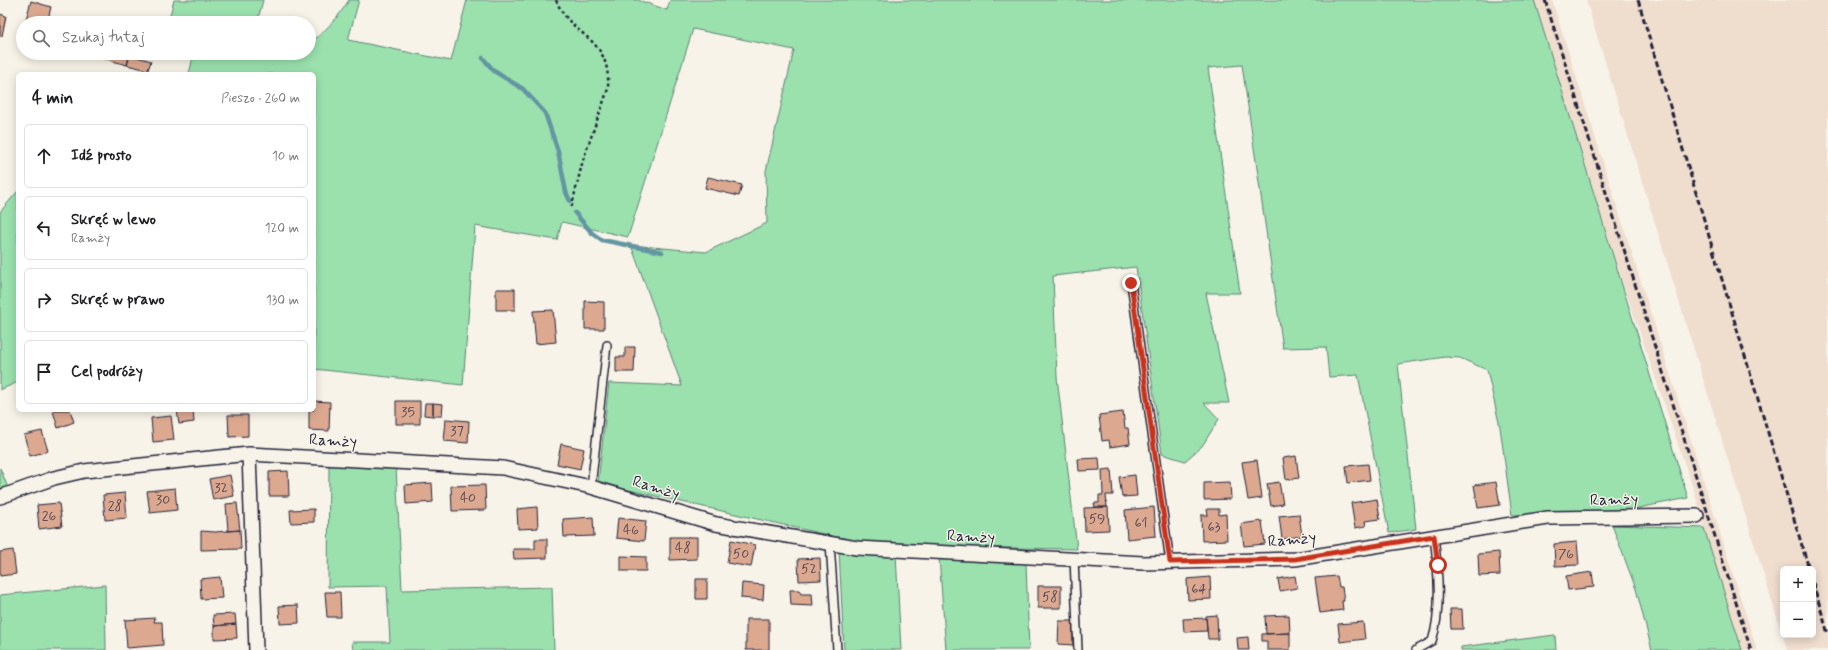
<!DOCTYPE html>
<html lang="pl">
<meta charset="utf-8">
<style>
body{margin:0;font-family:Mynerve,sans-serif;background:#f6f6f6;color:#202124}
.controls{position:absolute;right:12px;bottom:12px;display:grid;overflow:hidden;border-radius:6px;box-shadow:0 2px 10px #0003}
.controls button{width:36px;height:36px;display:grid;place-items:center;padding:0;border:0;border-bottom:1px solid #e0e0e0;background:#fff;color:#202124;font:20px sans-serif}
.stop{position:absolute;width:12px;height:12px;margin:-9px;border:3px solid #c8321e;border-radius:50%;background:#fff}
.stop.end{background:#c8321e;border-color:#fff;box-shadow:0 1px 4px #0008}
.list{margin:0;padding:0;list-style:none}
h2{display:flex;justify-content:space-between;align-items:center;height:52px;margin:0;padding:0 16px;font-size:17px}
h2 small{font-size:13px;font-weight:400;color:#757577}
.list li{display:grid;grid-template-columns:26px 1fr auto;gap:12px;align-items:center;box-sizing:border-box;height:64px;margin:0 8px 8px;padding:0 8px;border:1px solid #e0e0e0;border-radius:6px}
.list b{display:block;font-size:15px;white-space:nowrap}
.list p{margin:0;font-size:13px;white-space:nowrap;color:#757577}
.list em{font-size:13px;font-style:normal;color:#757577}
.icon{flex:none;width:22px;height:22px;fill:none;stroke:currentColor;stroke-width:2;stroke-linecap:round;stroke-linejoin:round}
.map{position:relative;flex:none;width:1828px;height:650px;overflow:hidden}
.search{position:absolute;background:#fff;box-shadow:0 2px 10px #0003;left:16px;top:16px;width:300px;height:44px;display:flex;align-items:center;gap:10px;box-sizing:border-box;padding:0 14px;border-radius:22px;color:#757577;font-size:15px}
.panel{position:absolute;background:#fff;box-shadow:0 2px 10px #0003;left:16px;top:72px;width:300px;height:340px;border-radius:6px}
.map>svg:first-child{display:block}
.built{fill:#efddce;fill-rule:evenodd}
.green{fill:#9ae1ae;stroke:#5e8274}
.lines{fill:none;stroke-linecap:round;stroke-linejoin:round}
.stream{stroke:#6395a2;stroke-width:4.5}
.building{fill:#dca990;stroke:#22223b}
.lane-casing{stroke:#22223b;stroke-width:10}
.street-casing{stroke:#22223b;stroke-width:16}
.path{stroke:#22223b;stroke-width:2.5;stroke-dasharray:3 3;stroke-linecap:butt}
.lane{stroke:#f7f3e8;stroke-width:7}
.street{stroke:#f7f3e8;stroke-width:13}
.rail{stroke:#22223b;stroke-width:3;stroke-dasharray:6 3;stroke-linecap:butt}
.route{stroke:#c8321e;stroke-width:5}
.labels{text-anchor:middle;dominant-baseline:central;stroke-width:3;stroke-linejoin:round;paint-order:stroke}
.number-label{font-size:14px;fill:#504450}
.street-label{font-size:16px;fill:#22223b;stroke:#f7f3e8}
</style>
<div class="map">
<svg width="1828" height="650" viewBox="0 0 1828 650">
<rect width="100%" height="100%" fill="#f7f3e8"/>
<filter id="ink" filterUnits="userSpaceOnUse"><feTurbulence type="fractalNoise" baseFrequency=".025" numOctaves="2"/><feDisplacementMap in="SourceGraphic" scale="8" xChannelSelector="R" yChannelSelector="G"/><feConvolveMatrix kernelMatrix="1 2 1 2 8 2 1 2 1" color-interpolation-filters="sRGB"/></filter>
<g filter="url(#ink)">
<!-- built -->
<path class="built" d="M 1534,0 L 1552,0 L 1757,650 L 1742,650 L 1704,528 L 1697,500 L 1613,254 Z
M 1586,0 L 1828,0 L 1828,650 L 1787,650 ZM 1783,569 L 1813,569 L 1813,635 L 1783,635 Z"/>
<!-- green -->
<path class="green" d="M 174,0 L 263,0 L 257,23 L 187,23 L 169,19 Z
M 349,0 L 359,0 L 348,40 L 451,61 L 467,0 L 638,0 L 667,10 L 670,0 L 1534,0 L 1688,498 L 1624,511 L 1512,515 L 1500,427 L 1487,370 L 1460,358 L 1445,357 L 1398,364 L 1416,529 L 1389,533 L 1358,375 L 1329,377 L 1326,347 L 1283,348 L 1242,65 L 1208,68 L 1240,293 L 1206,293 L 1229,403 L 1204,403 L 1219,419 L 1202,446 L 1185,461 L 1162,454 L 1136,267 L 1053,276 L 1057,377 L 1077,549 L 947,547 L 859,542 L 598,483 L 609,383 L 682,386 L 631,245 L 706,252 L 767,223 L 766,171 L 794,50 L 693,29 L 628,237 L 562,222 L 557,240 L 475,226 L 463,385 L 314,369 L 314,74 L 189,74 L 194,53 L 309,53 L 309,44 C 325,31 338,18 349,0 Z
M 18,191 L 18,382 L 0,390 L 0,212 Z
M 329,463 L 396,467 L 402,590 L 552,587 L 554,650 L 353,650 L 352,642 L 390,642 L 387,586 L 328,587 Z
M 0,468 L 8,488 L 0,491 Z
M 1612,525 L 1704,528 L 1742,650 L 1652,650 L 1636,589 Z
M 839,550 L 896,554 L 901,650 L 844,650 Z
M 939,557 L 1026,562 L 1029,650 L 946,650 Z
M 105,585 L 106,650 L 0,650 L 0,595 Z
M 1555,635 L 1556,650 L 1461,650 L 1461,647 Z"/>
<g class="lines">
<!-- stream -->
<path class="stream" d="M 483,58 L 494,71 L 523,89 L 545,113 L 558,151 L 566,192 L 570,201
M 575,213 L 592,233 L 602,240 L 662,252"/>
</g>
<!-- building -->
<path class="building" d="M 31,1 L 51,7 L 47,23 L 25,23 Z
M 0,14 L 6,16 L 2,36 L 0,36 Z
M 23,30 L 23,43 L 20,42 Z
M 104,53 L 130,53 L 127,65 L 102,58 Z
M 130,55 L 151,61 L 148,70 L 127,65 Z
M 708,177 L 742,185 L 739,196 L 705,188 Z
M 496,289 L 515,289 L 515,310 L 496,310 Z
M 585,301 L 604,302 L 604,329 L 585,329 Z
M 553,310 L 556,342 L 536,344 L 533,311 Z
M 625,347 L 635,347 L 634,372 L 616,372 L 616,357 L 625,357 Z
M 314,401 L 330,402 L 329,431 L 309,430 L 309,410 L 314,410 Z
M 396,401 L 420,401 L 420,424 L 396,424 Z
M 425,403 L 433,403 L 433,416 L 424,415 Z
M 433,403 L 443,404 L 442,416 L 433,416 Z
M 57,410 L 70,410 L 74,422 L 58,428 L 53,411 Z
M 177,410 L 193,410 L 194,422 L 179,424 Z
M 1123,412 L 1125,428 L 1128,428 L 1130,444 L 1110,447 L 1109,440 L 1102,441 L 1099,415 Z
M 228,415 L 248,415 L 248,436 L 229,437 Z
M 171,416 L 174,440 L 153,442 L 151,418 Z
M 446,419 L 469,421 L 468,443 L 444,441 Z
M 42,431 L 48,451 L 30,456 L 24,435 Z
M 561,444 L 584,449 L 580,469 L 557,464 Z
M 1296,456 L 1299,478 L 1286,480 L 1283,458 Z
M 1099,458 L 1100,470 L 1079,471 L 1078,459 Z
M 1257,460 L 1262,498 L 1248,500 L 1242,462 Z
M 1368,464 L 1370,480 L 1348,483 L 1346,466 Z
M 1111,469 L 1113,495 L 1106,495 L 1107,507 L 1095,507 L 1094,503 L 1099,503 L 1099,495 L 1103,495 L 1102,470 Z
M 288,471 L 289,496 L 269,496 L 269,472 Z
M 230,475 L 234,496 L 213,500 L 209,479 Z
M 1135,475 L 1137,496 L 1122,497 L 1119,477 Z
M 1230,482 L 1231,499 L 1204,500 L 1204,483 Z
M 1279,482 L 1283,504 L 1271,506 L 1267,484 Z
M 1496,482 L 1500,505 L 1478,508 L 1474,485 Z
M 432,483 L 433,502 L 406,504 L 405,485 Z
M 485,485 L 486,510 L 452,511 L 451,486 Z
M 175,488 L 177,510 L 150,513 L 147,491 Z
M 125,493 L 127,518 L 105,520 L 103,495 Z
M 1377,499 L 1380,519 L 1365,521 L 1366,526 L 1355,528 L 1351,503 Z
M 59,503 L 62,526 L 39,529 L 37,505 Z
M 237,503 L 240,530 L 228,531 L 226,504 Z
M 537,507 L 538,528 L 518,529 L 517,509 Z
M 1108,507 L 1109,530 L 1085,531 L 1084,508 Z
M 1154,507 L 1156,536 L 1127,539 L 1125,510 Z
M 314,509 L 314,522 L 291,523 L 290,510 Z
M 1207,509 L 1219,509 L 1219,515 L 1226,514 L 1227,540 L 1202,541 L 1201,515 L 1208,515 Z
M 1299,514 L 1302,536 L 1282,539 L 1279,516 Z
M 593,517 L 594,536 L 564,537 L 563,519 Z
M 618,518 L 646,521 L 644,541 L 616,538 Z
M 1262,521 L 1265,544 L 1244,546 L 1241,524 Z
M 240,530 L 241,549 L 201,550 L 201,531 L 215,532 Z
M 670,537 L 697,537 L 697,559 L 670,560 Z
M 535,539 L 547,539 L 547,558 L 514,559 L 513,549 L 535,549 Z
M 731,540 L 755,545 L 751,567 L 727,563 Z
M 1577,542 L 1579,565 L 1555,566 L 1554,544 Z
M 13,550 L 16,574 L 0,576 L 0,552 Z
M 1499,552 L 1500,575 L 1479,576 L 1478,554 Z
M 621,556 L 646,557 L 646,571 L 621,571 Z
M 820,558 L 821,580 L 799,581 L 798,559 Z
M 1592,572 L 1594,587 L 1568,590 L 1566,576 Z
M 1295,576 L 1297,588 L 1280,591 L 1278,579 Z
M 1337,576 L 1339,587 L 1342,587 L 1344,601 L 1342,601 L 1343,610 L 1320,613 L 1315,578 Z
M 220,577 L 222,598 L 201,599 L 200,579 Z
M 1210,577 L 1211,599 L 1188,600 L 1187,579 Z
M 696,579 L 707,579 L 707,599 L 696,599 Z
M 742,583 L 764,585 L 763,600 L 741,598 Z
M 1038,586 L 1061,586 L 1061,608 L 1038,608 Z
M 790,590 L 799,590 L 801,594 L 812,594 L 813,606 L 791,605 Z
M 325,592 L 340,592 L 341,617 L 327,617 Z
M 298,605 L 299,623 L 280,624 L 279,606 Z
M 1450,609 L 1462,609 L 1463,629 L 1451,629 Z
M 235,614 L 236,624 L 214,626 L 213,615 Z
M 1217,615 L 1218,639 L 1208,639 L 1206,616 Z
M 1289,615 L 1290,633 L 1266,634 L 1265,616 Z
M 155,618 L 154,622 L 162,622 L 163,645 L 127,648 L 125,620 Z
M 1206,618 L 1207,631 L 1184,632 L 1183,619 Z
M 746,619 L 769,619 L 769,650 L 746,650 Z
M 1059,621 L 1073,621 L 1073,645 L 1058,644 Z
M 1363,622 L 1365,639 L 1340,642 L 1338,624 Z
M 236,624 L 237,638 L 214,639 L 214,626 Z
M 1290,633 L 1290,650 L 1267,650 L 1267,641 L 1262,641 L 1262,634 Z
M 1248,637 L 1249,650 L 1238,650 L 1237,638 Z"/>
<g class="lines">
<defs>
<path id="lane" d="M 1131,283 L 1170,562
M 591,487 L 607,345
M 830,543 L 837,650
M 1074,559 L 1078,650
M 1416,650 L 1432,641 C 1442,610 1438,569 1434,536"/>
<path id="street" d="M 249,454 L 256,650
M 0,497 L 54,478 L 84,471 L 249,454 L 503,468 L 591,487 L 716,524 L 857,548 L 1143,563 L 1295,559 L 1548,518 L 1697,516"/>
</defs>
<!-- lane casing -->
<use href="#lane" class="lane-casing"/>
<!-- street casing -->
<use href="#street" class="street-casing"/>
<!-- path -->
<path class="path" d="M 556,0 C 572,40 611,34 608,89 L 583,160 L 571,209"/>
<!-- lane -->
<use href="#lane" class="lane"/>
<!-- street -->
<use href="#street" class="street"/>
<!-- rail -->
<path class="rail" d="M 1545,0 L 1751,650
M 1638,0 L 1809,569
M 1813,583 L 1828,634"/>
</g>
</g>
<g class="lines" filter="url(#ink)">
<!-- route -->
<path class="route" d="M 1131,283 L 1170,562 L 1295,559 L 1434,536 L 1438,565"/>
</g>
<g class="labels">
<!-- number labels -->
<g class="number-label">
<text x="408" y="412">35</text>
<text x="457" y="431">37</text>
<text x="221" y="488">32</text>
<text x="468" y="498">40</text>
<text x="163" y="500">30</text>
<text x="115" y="506">28</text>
<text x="49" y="516">26</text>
<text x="1097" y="519">59</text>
<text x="1141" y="523">61</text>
<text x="1214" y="527">63</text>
<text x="631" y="530">46</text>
<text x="683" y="548">48</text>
<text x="741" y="554">50</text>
<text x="1566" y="554">76</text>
<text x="809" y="569">52</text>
<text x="1199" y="589">64</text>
<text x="1050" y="597">58</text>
</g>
<!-- street labels -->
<g class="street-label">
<text transform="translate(333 441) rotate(3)">Ramży</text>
<text transform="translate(656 488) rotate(17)">Ramży</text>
<text transform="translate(1614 500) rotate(-1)">Ramży</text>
<text transform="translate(971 537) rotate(3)">Ramży</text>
<text transform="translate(1292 540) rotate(-5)">Ramży</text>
</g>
</g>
</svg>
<div class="controls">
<button>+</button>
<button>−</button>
</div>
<div class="stop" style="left:1438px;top:565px"></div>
<div class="stop end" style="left:1131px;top:283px"></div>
<div class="search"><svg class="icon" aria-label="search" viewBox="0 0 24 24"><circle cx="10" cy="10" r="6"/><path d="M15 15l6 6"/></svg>Szukaj tutaj</div>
<section class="panel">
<h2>4 min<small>Pieszo · 260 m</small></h2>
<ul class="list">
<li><svg class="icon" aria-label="ahead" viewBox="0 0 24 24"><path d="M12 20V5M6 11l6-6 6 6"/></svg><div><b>Idź prosto</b></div><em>10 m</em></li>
<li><svg class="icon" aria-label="left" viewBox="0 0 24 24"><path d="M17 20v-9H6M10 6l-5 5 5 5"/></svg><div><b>Skręć w lewo</b><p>Ramży</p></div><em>120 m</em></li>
<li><svg class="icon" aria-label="right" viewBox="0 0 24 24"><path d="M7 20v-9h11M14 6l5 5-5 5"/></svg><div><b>Skręć w prawo</b></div><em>130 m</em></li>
<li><svg class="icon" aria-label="arrive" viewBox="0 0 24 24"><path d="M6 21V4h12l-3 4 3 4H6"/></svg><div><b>Cel podróży</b></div></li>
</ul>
</section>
</div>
